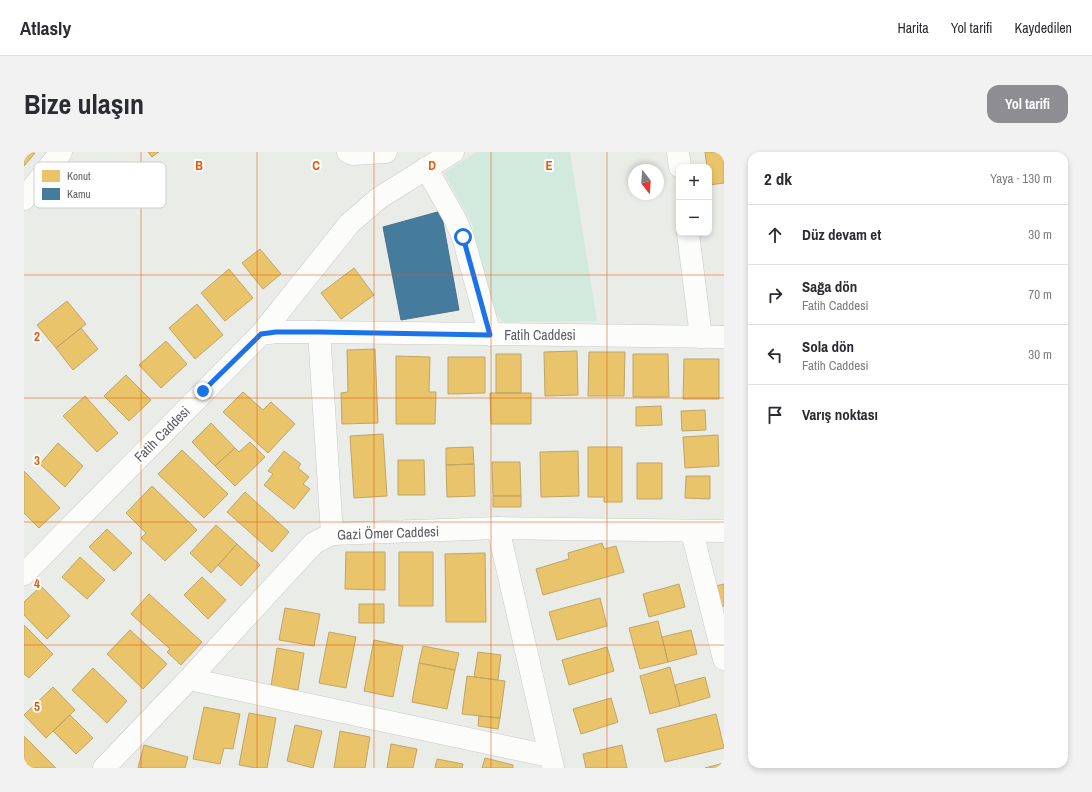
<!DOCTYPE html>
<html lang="tr">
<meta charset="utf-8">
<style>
body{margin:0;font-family:"Archivo Narrow",sans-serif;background:#f2f2f3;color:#2b2b33}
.controls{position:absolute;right:12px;top:12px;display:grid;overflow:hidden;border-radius:8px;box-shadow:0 2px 6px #0003}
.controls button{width:36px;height:36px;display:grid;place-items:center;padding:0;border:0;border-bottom:1px solid #e1e1e2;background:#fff;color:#2b2b33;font:20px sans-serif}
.compass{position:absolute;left:604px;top:12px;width:36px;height:36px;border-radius:50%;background:#fff;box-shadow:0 2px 6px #0003;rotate:163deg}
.stop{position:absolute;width:12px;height:12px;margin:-9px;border:3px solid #1a73e8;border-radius:50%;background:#fff}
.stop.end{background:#1a73e8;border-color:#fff;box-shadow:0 1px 4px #0008}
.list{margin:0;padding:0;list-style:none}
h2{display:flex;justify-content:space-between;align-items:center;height:52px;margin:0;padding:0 16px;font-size:17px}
h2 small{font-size:13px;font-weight:400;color:#7c7c81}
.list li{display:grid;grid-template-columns:26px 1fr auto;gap:12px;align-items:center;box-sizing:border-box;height:60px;padding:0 16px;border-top:1px solid #e1e1e2}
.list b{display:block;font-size:15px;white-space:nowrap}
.list p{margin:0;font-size:13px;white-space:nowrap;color:#7c7c81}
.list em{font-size:13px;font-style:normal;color:#7c7c81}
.icon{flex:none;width:22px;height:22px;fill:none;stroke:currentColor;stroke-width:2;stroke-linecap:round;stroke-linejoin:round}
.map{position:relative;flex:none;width:700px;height:616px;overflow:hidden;border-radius:12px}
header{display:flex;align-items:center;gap:24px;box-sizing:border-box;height:56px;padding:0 20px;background:#fff;border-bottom:1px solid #e1e1e2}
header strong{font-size:19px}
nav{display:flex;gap:22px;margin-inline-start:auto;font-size:14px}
.intro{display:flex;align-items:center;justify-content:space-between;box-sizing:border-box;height:96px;padding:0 24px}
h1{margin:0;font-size:28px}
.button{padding:10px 18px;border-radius:12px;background:#8e8e92;color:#fff;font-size:14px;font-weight:700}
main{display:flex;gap:24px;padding:0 24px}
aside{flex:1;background:#fff;border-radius:12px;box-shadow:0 2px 6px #0003}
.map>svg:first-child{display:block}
.green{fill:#d2eade}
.homes{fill:#e9c46a;stroke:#bfa568}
.public{fill:#457b9d;stroke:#4c728c}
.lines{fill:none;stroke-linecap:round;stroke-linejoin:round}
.street-casing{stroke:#cacaca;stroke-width:23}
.secondary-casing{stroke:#c9c9ca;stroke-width:23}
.street{stroke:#fcfcfb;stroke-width:22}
.secondary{stroke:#fcfcfb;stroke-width:22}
.route{stroke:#1a73e8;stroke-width:5}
.grid{fill:none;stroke:#e8590c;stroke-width:1;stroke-opacity:0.55}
.labels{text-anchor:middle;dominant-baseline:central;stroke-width:4;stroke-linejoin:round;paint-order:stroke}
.street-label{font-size:14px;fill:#5d5c65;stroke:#fff}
.key{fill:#fff;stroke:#ceced1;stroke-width:1}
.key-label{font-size:11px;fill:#5d5c65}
.grid-label{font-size:13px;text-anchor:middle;font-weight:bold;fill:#e8590c;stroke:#fff;stroke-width:4;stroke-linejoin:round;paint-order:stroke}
</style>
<header>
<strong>Atlasly</strong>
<nav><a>Harita</a><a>Yol tarifi</a><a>Kaydedilen</a></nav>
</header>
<div class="intro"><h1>Bize ulaşın</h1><a class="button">Yol tarifi</a></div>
<main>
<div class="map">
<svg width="700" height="616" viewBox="0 0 700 616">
<rect width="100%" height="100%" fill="#eaece7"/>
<!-- green -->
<path class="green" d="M 453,0 L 546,0 L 573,169 L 480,170 L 469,160 L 448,72 L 420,21 Z"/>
<!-- homes -->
<path class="homes" d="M 0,0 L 11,1 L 0,14 Z
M 124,0 L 135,0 L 128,5 Z
M 681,0 L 700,0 L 700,31 L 685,33 L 685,15 L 683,15 Z
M 236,97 L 257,122 L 239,137 L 218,111 Z
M 330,116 L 350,143 L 317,167 L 297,141 Z
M 205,117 L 229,146 L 201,169 L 177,141 Z
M 43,149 L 62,172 L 32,196 L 13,173 Z
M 173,152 L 199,183 L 171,207 L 145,176 Z
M 57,176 L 74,197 L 49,218 L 32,196 Z
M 142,189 L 163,212 L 137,236 L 115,213 Z
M 351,197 L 354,271 L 318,272 L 317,241 L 324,240 L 323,198 Z
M 553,199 L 554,243 L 521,244 L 520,200 Z
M 565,200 L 601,200 L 600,244 L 564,244 Z
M 472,202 L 497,202 L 497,241 L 472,241 Z
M 609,202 L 644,202 L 645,245 L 609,245 Z
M 372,204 L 406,205 L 405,240 L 412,240 L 411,272 L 372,272 Z
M 424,205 L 461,205 L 461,241 L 424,242 Z
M 660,207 L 695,207 L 695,247 L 659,247 Z
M 102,223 L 127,248 L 105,269 L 80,244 Z
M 219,240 L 239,258 L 247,250 L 271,272 L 244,301 L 199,260 Z
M 466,241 L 507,241 L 507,272 L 467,272 Z
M 61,244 L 94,281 L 73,300 L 39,264 Z
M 637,254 L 638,273 L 612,274 L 612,255 Z
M 681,258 L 682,278 L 658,279 L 657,259 Z
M 187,271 L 211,296 L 191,314 L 168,290 Z
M 359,282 L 363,344 L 330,346 L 326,284 Z
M 694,283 L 695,314 L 661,316 L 659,285 Z
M 226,290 L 241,305 L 211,334 L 191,314 L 211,296 L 215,300 Z
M 34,291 L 59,314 L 41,335 L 16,312 Z
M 449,295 L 450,312 L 422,313 L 422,296 Z
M 564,295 L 598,295 L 598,350 L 580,350 L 580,345 L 564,345 Z
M 158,298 L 204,342 L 180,366 L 134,322 Z
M 260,299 L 277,312 L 274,316 L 285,325 L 279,332 L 286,337 L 270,357 L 240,333 L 249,322 L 244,319 Z
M 554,299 L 555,344 L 517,345 L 516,300 Z
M 374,308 L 400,308 L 401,343 L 374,343 Z
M 468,310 L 496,310 L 497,344 L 469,344 Z
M 613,311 L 638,311 L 638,347 L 613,347 Z
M 450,312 L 451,344 L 423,345 L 422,313 Z
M 0,319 L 36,356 L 15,376 L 0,361 Z
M 662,324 L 686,324 L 686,347 L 661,346 Z
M 128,334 L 173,378 L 141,409 L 117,386 L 122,381 L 102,361 Z
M 221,340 L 265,380 L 248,400 L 203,360 Z
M 469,344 L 497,344 L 497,355 L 469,355 Z
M 192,373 L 213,392 L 187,421 L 166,401 Z
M 83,377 L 108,401 L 90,419 L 65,395 Z
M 578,391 L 580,397 L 592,394 L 600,420 L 519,443 L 512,417 L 545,407 L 544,401 Z
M 213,392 L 236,413 L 217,434 L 194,413 Z
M 322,400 L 361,400 L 361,438 L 321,437 Z
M 375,400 L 409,400 L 409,454 L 375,454 Z
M 461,401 L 462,470 L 422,470 L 421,402 Z
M 56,405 L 81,428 L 63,447 L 38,425 Z
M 178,425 L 202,448 L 184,467 L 160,443 Z
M 655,432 L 661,455 L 625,465 L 619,442 Z
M 700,432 L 700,454 L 698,454 L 692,434 Z
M 17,434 L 46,464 L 23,487 L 0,463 L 0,450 Z
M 125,442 L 178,490 L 157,513 L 143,500 L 146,497 L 107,462 Z
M 576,446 L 583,474 L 533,488 L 525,460 Z
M 335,452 L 360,452 L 360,471 L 335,471 Z
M 261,456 L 296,462 L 290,494 L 255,488 Z
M 634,469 L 644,510 L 616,517 L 605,476 Z
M 0,473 L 29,502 L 5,526 L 0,522 Z
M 106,478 L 143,512 L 119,537 L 83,502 Z
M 667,478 L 673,502 L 644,510 L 638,485 Z
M 305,480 L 332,485 L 322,536 L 295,531 Z
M 350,488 L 379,494 L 369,545 L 340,539 Z
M 399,494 L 435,501 L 431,518 L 395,511 Z
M 583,495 L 590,519 L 545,533 L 538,508 Z
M 253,496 L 280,501 L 274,538 L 247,534 Z
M 454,500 L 477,503 L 474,528 L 450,525 Z
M 395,511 L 431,518 L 423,557 L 388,550 Z
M 646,515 L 656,554 L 626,562 L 616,524 Z
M 69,516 L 103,549 L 83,571 L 48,538 Z
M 443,524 L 481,529 L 476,566 L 438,562 Z
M 681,525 L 686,545 L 656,554 L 651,533 Z
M 29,535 L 51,558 L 22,586 L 0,563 Z
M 587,546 L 594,570 L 557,582 L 549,557 Z
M 180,555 L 216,562 L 209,597 L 200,596 L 196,612 L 169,607 Z
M 225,561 L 252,566 L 243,616 L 232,616 L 215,613 Z
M 692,562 L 700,596 L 641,610 L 633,577 Z
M 46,563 L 69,586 L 52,602 L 29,579 Z
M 455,564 L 476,566 L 474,577 L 454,574 Z
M 271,573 L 298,579 L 289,616 L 263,609 Z
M 316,579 L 346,585 L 341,616 L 310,616 Z
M 0,584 L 32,616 L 0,616 Z
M 367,592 L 393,597 L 389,616 L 363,616 Z
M 120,593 L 164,605 L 161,616 L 114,616 Z
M 598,593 L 603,616 L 562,616 L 559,602 Z
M 461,606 L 489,613 L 489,616 L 458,616 Z
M 413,607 L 439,612 L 438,616 L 411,616 Z
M 700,611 L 700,616 L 681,616 Z"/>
<!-- public -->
<path class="public" d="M 417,59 L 435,158 L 377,168 L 359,75 Z"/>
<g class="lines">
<defs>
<path id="street" d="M 324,0 L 328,2 L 362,0
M 654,0 L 656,15
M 402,16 L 430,65 L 439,85 L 466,183
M 0,47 L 37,0
M 664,81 L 677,185
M 295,180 L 308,382
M 237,182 L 326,71 L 355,46 L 429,0
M 474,376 L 529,616
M 668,380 L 700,507
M 165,527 L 525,604"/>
<path id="secondary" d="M 0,422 L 237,182 L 252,180 L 295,180 L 700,185
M 80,616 L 165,527 L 290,391 L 308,382 L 474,376 L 700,379"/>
</defs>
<!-- street casing -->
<use href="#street" class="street-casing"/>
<!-- secondary casing -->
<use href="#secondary" class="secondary-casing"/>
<!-- street -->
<use href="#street" class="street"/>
<!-- secondary -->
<use href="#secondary" class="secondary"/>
</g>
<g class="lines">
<!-- route -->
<path class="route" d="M 179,239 L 237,182 L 252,180 L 295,180 L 466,183 L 439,85"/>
</g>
<!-- grid -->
<path class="grid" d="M 117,0 L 117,616M 233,0 L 233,616M 350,0 L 350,616M 467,0 L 467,616M 583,0 L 583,616M 0,123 L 700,123M 0,246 L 700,246M 0,370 L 700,370M 0,493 L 700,493"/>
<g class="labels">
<!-- street labels -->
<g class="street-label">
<text x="516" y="183">Fatih Caddesi</text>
<text transform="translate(138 282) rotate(-45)">Fatih Caddesi</text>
<text transform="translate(364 381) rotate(-2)">Gazi Ömer Caddesi</text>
</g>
</g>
<!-- legend -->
<rect x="10" y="10" width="132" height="46" rx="6" class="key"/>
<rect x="18" y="18" width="18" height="12" fill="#e9c46a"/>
<rect x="18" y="36" width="18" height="12" fill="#457b9d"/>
<g class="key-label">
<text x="43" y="28">Konut</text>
<text x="43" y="46">Kamu</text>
</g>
<g class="grid-label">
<text x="175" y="18">B</text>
<text x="292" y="18">C</text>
<text x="408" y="18">D</text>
<text x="525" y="18">E</text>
<text x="13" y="189">2</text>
<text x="13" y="313">3</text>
<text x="13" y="436">4</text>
<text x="13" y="559">5</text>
</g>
</svg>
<div class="controls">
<button>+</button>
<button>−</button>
</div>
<svg class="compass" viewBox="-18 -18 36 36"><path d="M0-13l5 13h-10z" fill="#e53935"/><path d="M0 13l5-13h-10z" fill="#7c7c81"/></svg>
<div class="stop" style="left:439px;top:85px"></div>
<div class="stop end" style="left:179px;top:239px"></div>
</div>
<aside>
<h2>2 dk<small>Yaya · 130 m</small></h2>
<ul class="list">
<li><svg class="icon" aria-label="ahead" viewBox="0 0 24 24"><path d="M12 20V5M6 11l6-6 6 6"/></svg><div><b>Düz devam et</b></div><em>30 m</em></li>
<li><svg class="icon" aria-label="right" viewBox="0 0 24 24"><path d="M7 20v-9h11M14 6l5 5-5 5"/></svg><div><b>Sağa dön</b><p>Fatih Caddesi</p></div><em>70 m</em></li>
<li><svg class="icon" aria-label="left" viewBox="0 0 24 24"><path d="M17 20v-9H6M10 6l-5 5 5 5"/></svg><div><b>Sola dön</b><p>Fatih Caddesi</p></div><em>30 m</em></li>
<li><svg class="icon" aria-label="arrive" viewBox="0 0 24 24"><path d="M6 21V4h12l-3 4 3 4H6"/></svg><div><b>Varış noktası</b></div></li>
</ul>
</aside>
</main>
